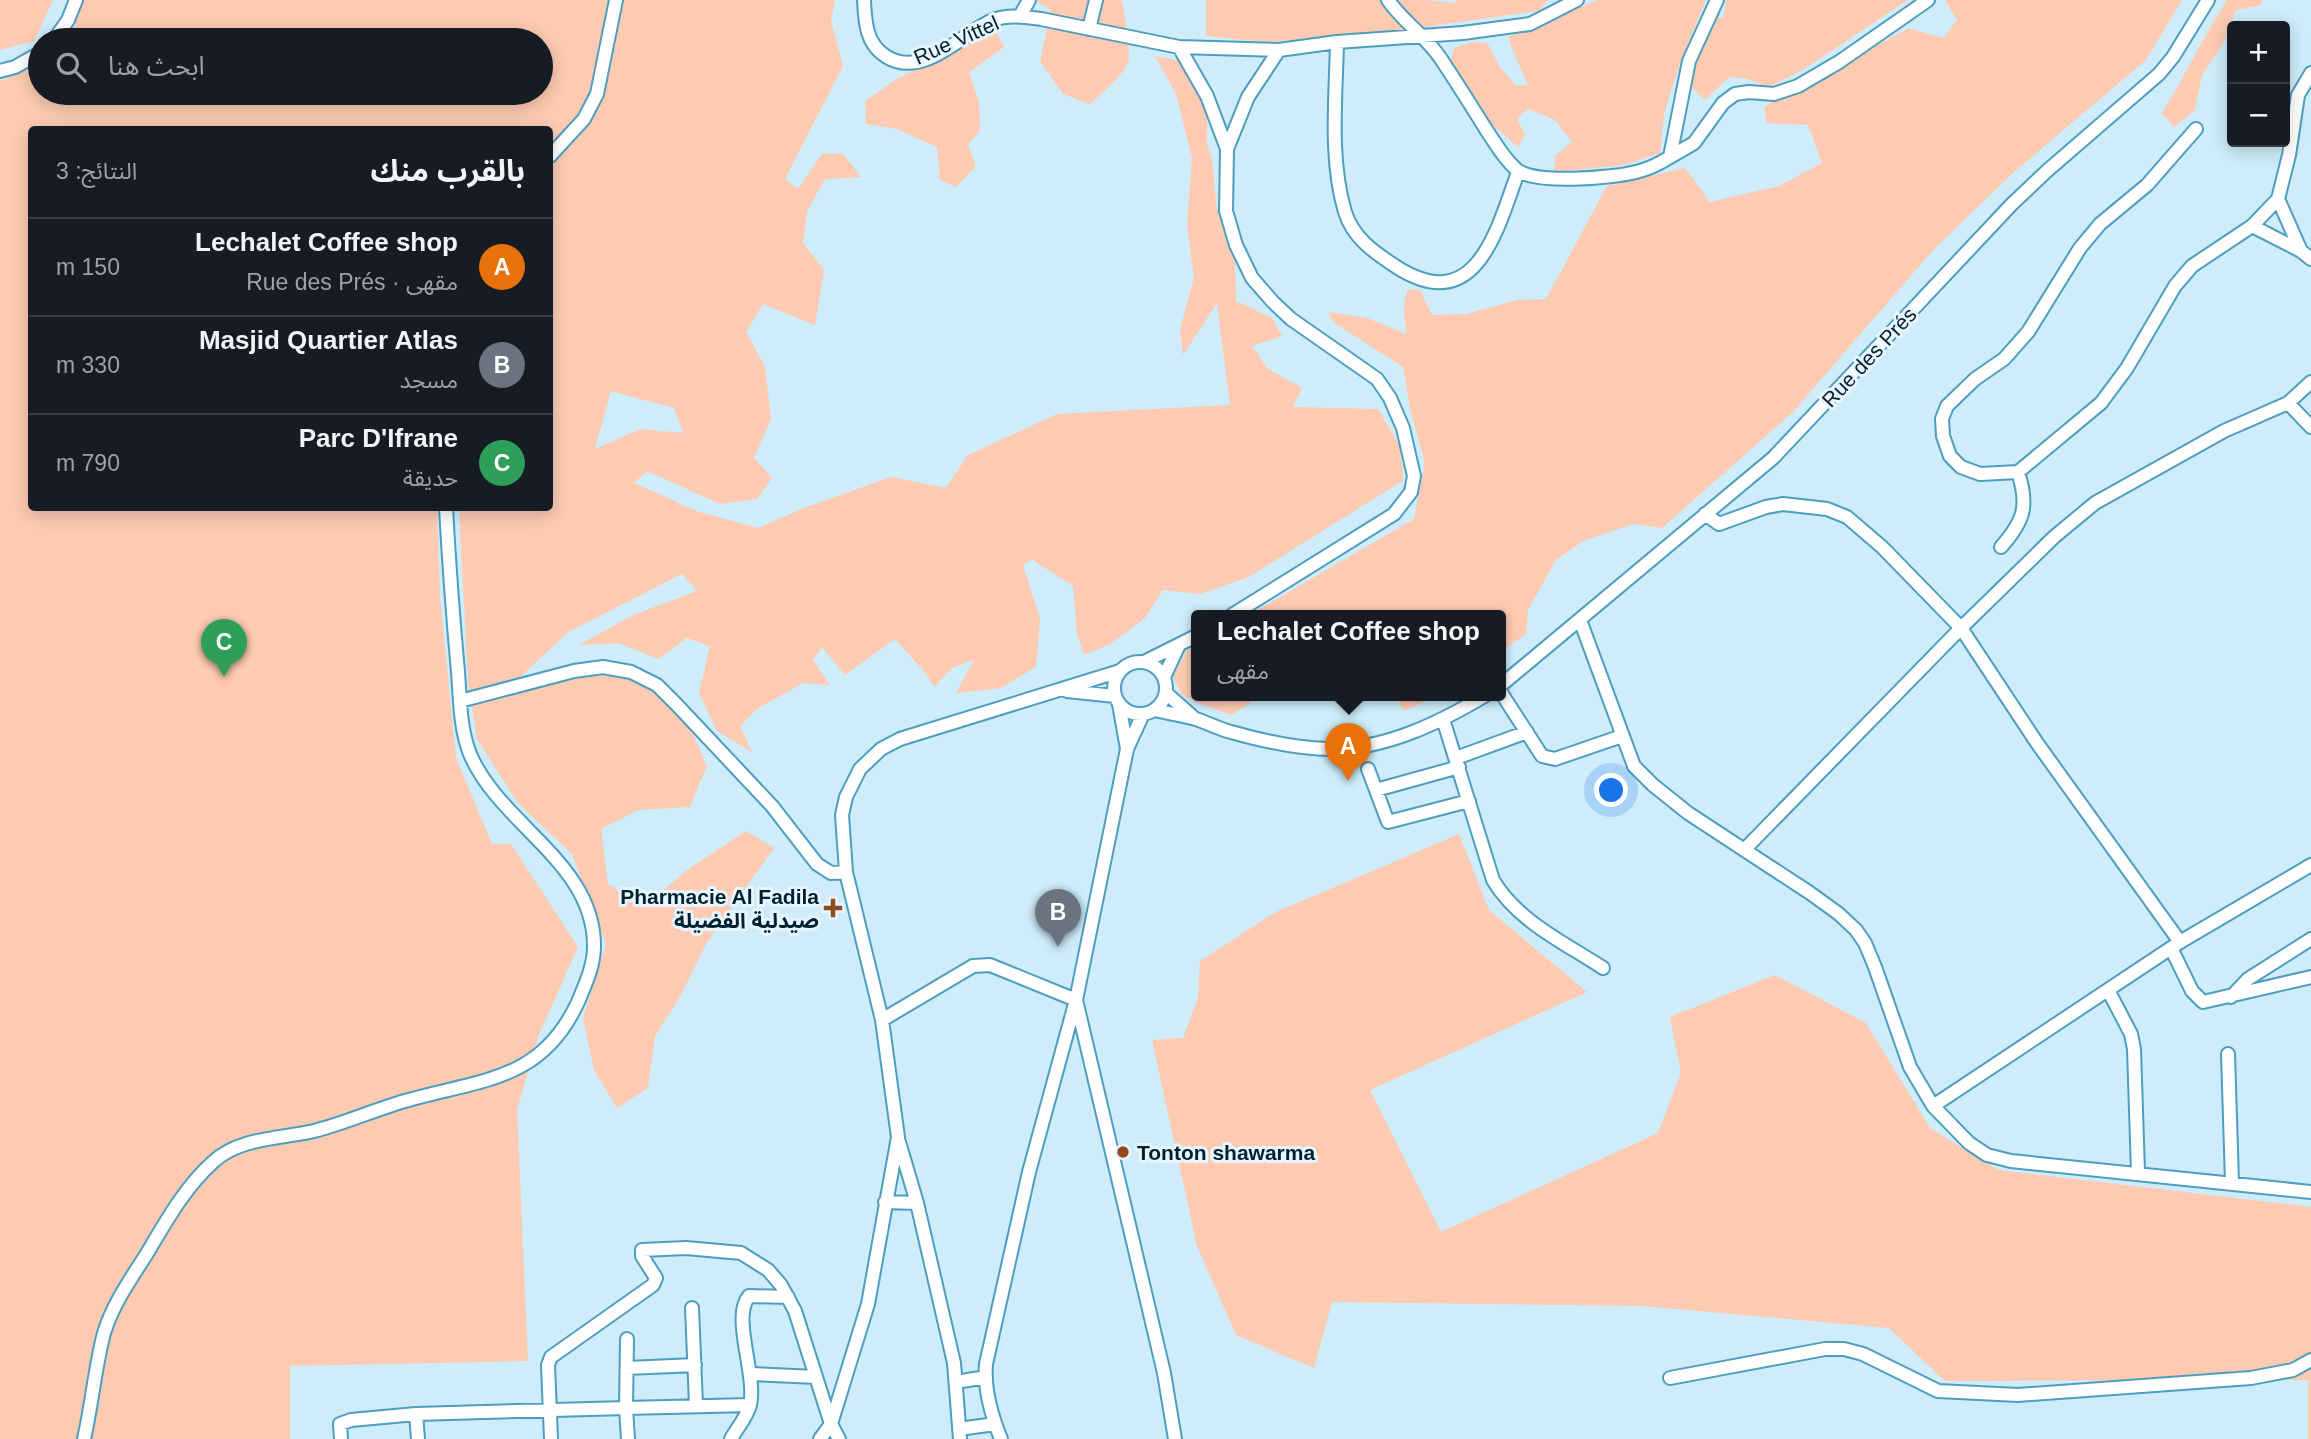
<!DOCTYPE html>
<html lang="ar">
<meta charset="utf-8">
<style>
body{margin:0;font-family:Helvetica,"Noto Sans Arabic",sans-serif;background:#242831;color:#f1f3f6;direction:rtl}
.controls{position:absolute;right:21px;top:21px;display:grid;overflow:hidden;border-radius:7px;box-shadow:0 4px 18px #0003}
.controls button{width:63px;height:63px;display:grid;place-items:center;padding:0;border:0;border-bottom:2px solid #363941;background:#171b24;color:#f1f3f6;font:35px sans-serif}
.you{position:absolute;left:1612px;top:791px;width:24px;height:24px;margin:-18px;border:5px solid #fff;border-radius:50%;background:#1a73e8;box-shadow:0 0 0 10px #1a73e833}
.badge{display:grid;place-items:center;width:46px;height:46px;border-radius:50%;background:#db2777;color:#fff;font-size:23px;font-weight:700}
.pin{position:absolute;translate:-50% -58px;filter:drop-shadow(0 2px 4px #0008)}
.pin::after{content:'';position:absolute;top:37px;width:24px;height:21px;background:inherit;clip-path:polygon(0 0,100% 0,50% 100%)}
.popup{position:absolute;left:1191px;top:610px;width:315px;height:91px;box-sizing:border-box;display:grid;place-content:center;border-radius:7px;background:#171b24;filter:drop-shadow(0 2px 5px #0005);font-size:23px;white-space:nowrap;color:#9ea1a6}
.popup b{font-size:26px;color:#f1f3f6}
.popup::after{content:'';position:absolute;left:50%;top:100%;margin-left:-14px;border:14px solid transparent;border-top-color:#171b24}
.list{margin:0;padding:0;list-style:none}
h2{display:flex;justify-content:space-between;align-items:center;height:91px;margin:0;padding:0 28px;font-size:30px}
h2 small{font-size:23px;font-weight:400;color:#9ea1a6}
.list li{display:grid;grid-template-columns:46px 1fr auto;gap:21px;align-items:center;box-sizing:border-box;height:98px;padding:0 28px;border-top:2px solid #363941}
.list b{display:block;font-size:26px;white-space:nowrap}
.list p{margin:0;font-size:23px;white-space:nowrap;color:#9ea1a6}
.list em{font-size:23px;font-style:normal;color:#9ea1a6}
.icon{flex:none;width:38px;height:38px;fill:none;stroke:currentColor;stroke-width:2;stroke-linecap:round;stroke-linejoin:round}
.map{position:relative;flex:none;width:2311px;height:1439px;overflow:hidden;direction:ltr}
.search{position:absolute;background:#171b24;box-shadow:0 4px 18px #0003;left:28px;top:28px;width:525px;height:77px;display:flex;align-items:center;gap:18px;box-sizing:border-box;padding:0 24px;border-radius:38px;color:#9ea1a6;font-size:26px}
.panel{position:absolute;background:#171b24;box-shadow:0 4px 18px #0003;left:28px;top:126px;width:525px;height:385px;border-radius:7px;direction:rtl}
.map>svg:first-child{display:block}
.green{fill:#fecbb2;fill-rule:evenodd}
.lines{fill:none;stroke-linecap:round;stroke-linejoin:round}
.minor-casing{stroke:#4d9ebf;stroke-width:16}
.minor{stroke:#fff;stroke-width:12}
.poi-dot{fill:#914b23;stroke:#e7f6fe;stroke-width:2.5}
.labels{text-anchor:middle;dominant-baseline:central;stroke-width:6;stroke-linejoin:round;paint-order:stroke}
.street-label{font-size:21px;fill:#00212e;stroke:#e7f6fe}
.poi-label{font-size:21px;font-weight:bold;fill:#00212e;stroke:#e7f6fe;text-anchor:end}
</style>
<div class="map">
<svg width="2311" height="1439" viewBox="0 0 2311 1439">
<rect width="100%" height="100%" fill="#ceecfa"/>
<!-- green -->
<path class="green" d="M 0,0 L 53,0 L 34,41 L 0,50 Z
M 81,0 L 835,0 L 831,21 L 843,66 L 785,179 L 798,189 L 822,154 L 843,154 L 861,177 L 825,179 L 807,211 L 803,243 L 824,270 L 815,325 L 763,304 L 746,332 L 765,367 L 771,419 L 754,458 L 772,478 L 757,499 L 720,504 L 647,471 L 634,483 L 699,512 L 758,528 L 804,508 L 891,477 L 946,488 L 968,455 L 1057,414 L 1230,405 L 1217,303 L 1183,355 L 1180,329 L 1194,278 L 1187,224 L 1192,158 L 1176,94 L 1155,56 L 1181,61 L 1207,110 L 1207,144 L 1212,160 L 1217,209 L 1235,257 L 1236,301 L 1272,318 L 1282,336 L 1252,346 L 1268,369 L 1302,388 L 1293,407 L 1378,409 L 1400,446 L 1404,480 L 1249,577 L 1200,594 L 1163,590 L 1145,618 L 1110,644 L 1084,655 L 1077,633 L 1073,586 L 1031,559 L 1023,565 L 1040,619 L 1036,667 L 1001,688 L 956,693 L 974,660 L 952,668 L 934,687 L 927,675 L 895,639 L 845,675 L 822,647 L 813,660 L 830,685 L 803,683 L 757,709 L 740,726 L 752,752 L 717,731 L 699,693 L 710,646 L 687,638 L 658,659 L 618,643 L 579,645 L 633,615 L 697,591 L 682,574 L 568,632 L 517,680 C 575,671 648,659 684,717 C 693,732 699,750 707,766 L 690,807 L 638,810 L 601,829 L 608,884 L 644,907 L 687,870 L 746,831 L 774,848 L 706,944 L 681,995 L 655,1036 L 648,1088 L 617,1108 L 594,1070 L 583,1018 L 606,944 L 572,854 L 518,803 L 477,739 L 468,683 L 459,508 L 550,508 L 550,130 L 32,130 L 32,508 L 437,508 L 440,597 L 456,758 L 492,844 L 511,844 L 578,947 L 538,1037 L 517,1110 L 528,1361 L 290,1366 L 290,1439 L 0,1439 L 0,81 L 40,65 L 40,93 L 541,93 L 541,40 L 72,40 ZM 611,391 L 674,408 L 683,433 L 640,429 L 595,449 Z
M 1034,0 L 1121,0 C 1125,10 1131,52 1128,62 C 1123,76 1101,94 1090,104 L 1063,94 L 1040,61 L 1051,10 Z
M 1206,0 L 1424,0 L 1456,3 L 1457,0 L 1548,0 L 1539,11 L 1382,33 L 1266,42 L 1206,36 Z
M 1598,0 L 1706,0 L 1681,60 L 1664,114 L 1660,153 L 1625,165 L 1554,172 L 1555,156 L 1572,142 L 1555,120 L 1528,109 L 1517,119 L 1525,135 L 1518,147 L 1489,122 L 1449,67 L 1454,48 L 1471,42 L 1487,43 L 1500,67 L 1516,86 L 1528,85 L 1510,44 L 1509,36 Z
M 1727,0 L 1908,0 L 1801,71 L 1769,87 L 1747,79 L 1729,77 L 1705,100 L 1692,88 L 1688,69 L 1712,17 L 1723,18 Z
M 1945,0 L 2182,0 L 2146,60 L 2013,173 L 1934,249 L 1792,413 L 1662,528 L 1633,524 L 1583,541 L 1556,560 L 1528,610 L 1526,634 L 1500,652 L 1500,615 L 1249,615 L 1414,519 L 1425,463 L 1410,409 L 1403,367 L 1333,322 L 1328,312 L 1367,318 L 1406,334 L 1404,305 L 1407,290 L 1420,290 L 1432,315 L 1466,314 L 1518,300 L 1546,299 L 1607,186 L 1685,168 L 1710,202 L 1779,186 L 1822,163 L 1808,125 L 1767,123 L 1764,107 L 1909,28 L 1943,38 L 1957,20 Z
M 2227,0 L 2262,0 L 2260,6 L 2236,10 L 2222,46 L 2202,75 L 2195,110 L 2174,127 L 2162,113 C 2185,76 2203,37 2227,0 Z
M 994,28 L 1004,47 L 969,72 L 979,103 L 980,130 L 968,145 L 976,166 L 956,187 L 940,180 L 937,147 L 897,129 L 866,124 L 865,101 L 897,79 Z
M 1196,646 L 1196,695 L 1254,695 L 1249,704 L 1231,715 L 1196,702 L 1181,694 L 1173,676 L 1187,651 Z
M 1395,695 L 1438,695 L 1404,711 Z
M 1459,834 L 1489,910 L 1587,992 L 1370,1090 L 1441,1232 L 1658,1133 L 1681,1073 L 1670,1017 L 1775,975 L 1866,1023 L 1930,1128 L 1998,1170 L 2311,1207 L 2311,1439 L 2308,1439 L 2308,1380 L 1945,1381 L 1889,1328 L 1642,1306 L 1332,1302 L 1314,1368 L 1236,1335 L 1197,1246 L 1152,1040 L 1183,1038 L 1198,998 L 1200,961 L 1276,912 Z"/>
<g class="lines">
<defs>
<path id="minor" d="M 864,0 C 865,22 866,45 887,57 C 924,79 962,33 993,20 C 1009,14 1025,17 1041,19 L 1179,47 L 1279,50 L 1337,42 L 1463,33 L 1530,24 L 1577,0
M 1388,0 C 1404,23 1426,36 1441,59 C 1457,83 1472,107 1487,131 C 1496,144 1504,159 1516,169 C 1533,185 1613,178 1636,172 C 1649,169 1659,164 1670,157 L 1689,61 L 1717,0
M 1020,16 L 1029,0
M 1089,29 L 1096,0
M 54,40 L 68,20 L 76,0
M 1337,42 C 1336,98 1329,158 1345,212 C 1353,238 1374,252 1395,266 C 1476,319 1497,230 1518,172
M 1179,47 L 1207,96 L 1227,149 L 1226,211 L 1236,245 L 1252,278 L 1273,302 L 1291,319 L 1377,379 L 1390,398 L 1403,428 L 1414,476 L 1411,492 L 1394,514 L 1232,615
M 0,71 L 15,67 L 40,53
M 2196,129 L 2147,185 L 2100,224 L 2080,248 L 2028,332 L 2004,359 L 1975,379 L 1947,406 L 1942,419 L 1943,436 L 1950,456 L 1961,467 L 1980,474 L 2018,472 L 2101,403 L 2127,368 L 2175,286 L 2192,266 L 2252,226 L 2278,199 L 2289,155 L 2298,95 L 2311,73
M 1227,149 L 1248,97 L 1279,50
M 550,156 L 584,119 L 597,94 L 616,0
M 1670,157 L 1694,143 L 1723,103 L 1735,94 L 1749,92 L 1774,94 L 1798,86 L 1839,62 L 1928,0
M 2278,199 L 2301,251 L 2311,259
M 2252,226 L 2301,251
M 2288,403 L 2311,427
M 1705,514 L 1719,524 L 1766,507 L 1783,504 L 1827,509 L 1847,517 L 1882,547 L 1961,628 L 2054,537 L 2095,503 L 2224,431 L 2288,403 L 2311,382
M 2001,547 C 2024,521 2029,506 2018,472
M 1580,620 L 1634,766 L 1653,785 L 1688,813 L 1810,893 L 1839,914 L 1856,930 L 1865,943 L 1875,967 L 1910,1067 L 1933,1106 L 1969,1143 L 1987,1155 L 2011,1161 L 2311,1192
M1114 688a26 26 0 1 1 52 0a26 26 0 1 1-52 0Z
M 1144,662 L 1196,636
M 1164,677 L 1178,647
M 1500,686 L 1773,458 L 2012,204 L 2048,170 L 2159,74 L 2173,57 L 2208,0
M 1067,691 L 1115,696
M 1500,691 L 1542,756 L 1555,759 L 1622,736
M 1166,693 L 1192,716
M 460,701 L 574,671 L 603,667 L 631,672 L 657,685 L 677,705 L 772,806 L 817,864 L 831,873 L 846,872
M 1119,704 L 1127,749
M 1154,710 C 1168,713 1182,715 1196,719 C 1208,723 1219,729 1231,732 C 1263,741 1297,749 1331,749 C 1386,749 1439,723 1486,695
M 1443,719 L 1493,880 C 1517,921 1565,943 1603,968
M 1456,758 L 1527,732
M 1368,769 L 1388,822 L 1469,801
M 1376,790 L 1459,767
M 1744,850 L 1961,628 L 2037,743 L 2180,942
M 2171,948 L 2192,991 L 2203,1002 L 2311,977
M 2108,990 L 2131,1034 L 2134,1049 L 2138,1172
M 2231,997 L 2248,979 L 2311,939
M 882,1020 L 973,966 L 990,965 L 1076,1000 L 1164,1373 L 1175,1439
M 2228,1054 L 2232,1182
M 1933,1106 L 2180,942 L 2311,865
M 899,1142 L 917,1203 L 954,1363 L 960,1439
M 885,1202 L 917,1203
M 692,1308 L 696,1405
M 627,1339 L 626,1408 L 750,1405
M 627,1368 L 695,1365
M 751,1374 L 816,1377
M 1670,1378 L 1825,1349 L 1844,1349 L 1863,1354 L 1938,1391 L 2018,1395 L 2251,1378 L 2293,1370 L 2311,1360
M 956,1382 L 986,1377
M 416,1414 L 418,1439
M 959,1429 L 995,1424
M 84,1439 C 92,1404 95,1367 104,1333 C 113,1304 130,1280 146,1255 C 165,1223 185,1187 213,1162 C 240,1137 280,1139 314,1131 C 345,1123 374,1110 405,1101 C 481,1079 541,1082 578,1002 C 585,985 594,966 594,947 C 595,863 500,825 470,754 C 460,729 460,699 458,672 C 453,617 449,563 446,508
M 341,1439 L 340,1424 L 351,1420 L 416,1414 L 626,1408 L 628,1439
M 551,1439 L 548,1365 L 551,1357 L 653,1285 L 656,1278 L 642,1256 L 642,1250 L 686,1248 L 741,1253 L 768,1270 L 781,1285 L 795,1311 L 831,1424 L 839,1439
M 731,1439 C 737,1428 747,1417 750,1405 C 757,1375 731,1317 749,1296 L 788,1297
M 820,1439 L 831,1424 L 868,1304 L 898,1137 L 882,1020 L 846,872 L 842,815 L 846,797 L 860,769 L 881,749 L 900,739 L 1120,671
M 1001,1439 C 992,1417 984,1388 986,1364 L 1029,1172 L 1076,1000 L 1127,749 L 1143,714"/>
</defs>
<!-- minor casing -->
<use href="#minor" class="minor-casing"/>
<!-- minor -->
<use href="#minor" class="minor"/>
</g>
<!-- markers -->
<g class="poi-dot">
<path d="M829.5 897.5h7v7h7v7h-7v7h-7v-7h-7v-7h7z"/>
<circle cx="1123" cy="1152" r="7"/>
</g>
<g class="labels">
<!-- street labels -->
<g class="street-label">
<text transform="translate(956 40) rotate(-24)">Rue Vittel</text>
<text transform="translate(1869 357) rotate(-47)">Rue des Prés</text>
</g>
<!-- poi labels -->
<g class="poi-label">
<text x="819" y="896">Pharmacie Al Fadila<tspan x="819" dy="24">صيدلية الفضيلة</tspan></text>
<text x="1137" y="1152" text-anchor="start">Tonton shawarma</text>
</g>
</g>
</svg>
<div class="controls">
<button>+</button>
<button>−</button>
</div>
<div class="you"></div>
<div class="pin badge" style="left:1348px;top:781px;background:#e8710a">A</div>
<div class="popup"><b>Lechalet Coffee shop</b>مقهى</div>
<div class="pin badge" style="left:1058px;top:947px;background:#6b7280">B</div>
<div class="pin badge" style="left:224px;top:677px;background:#2e9e5b">C</div>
<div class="search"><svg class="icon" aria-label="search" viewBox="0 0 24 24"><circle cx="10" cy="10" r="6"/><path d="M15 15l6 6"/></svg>ابحث هنا</div>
<section class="panel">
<h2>بالقرب منك<small>النتائج: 3</small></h2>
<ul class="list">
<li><span class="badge" style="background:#e8710a">A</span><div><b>Lechalet Coffee shop</b><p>مقهى · Rue des Prés</p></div><em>150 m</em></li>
<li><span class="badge" style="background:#6b7280">B</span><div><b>Masjid Quartier Atlas</b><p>مسجد</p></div><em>330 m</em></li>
<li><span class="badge" style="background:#2e9e5b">C</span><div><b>Parc D'Ifrane</b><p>حديقة</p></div><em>790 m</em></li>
</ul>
</section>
</div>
